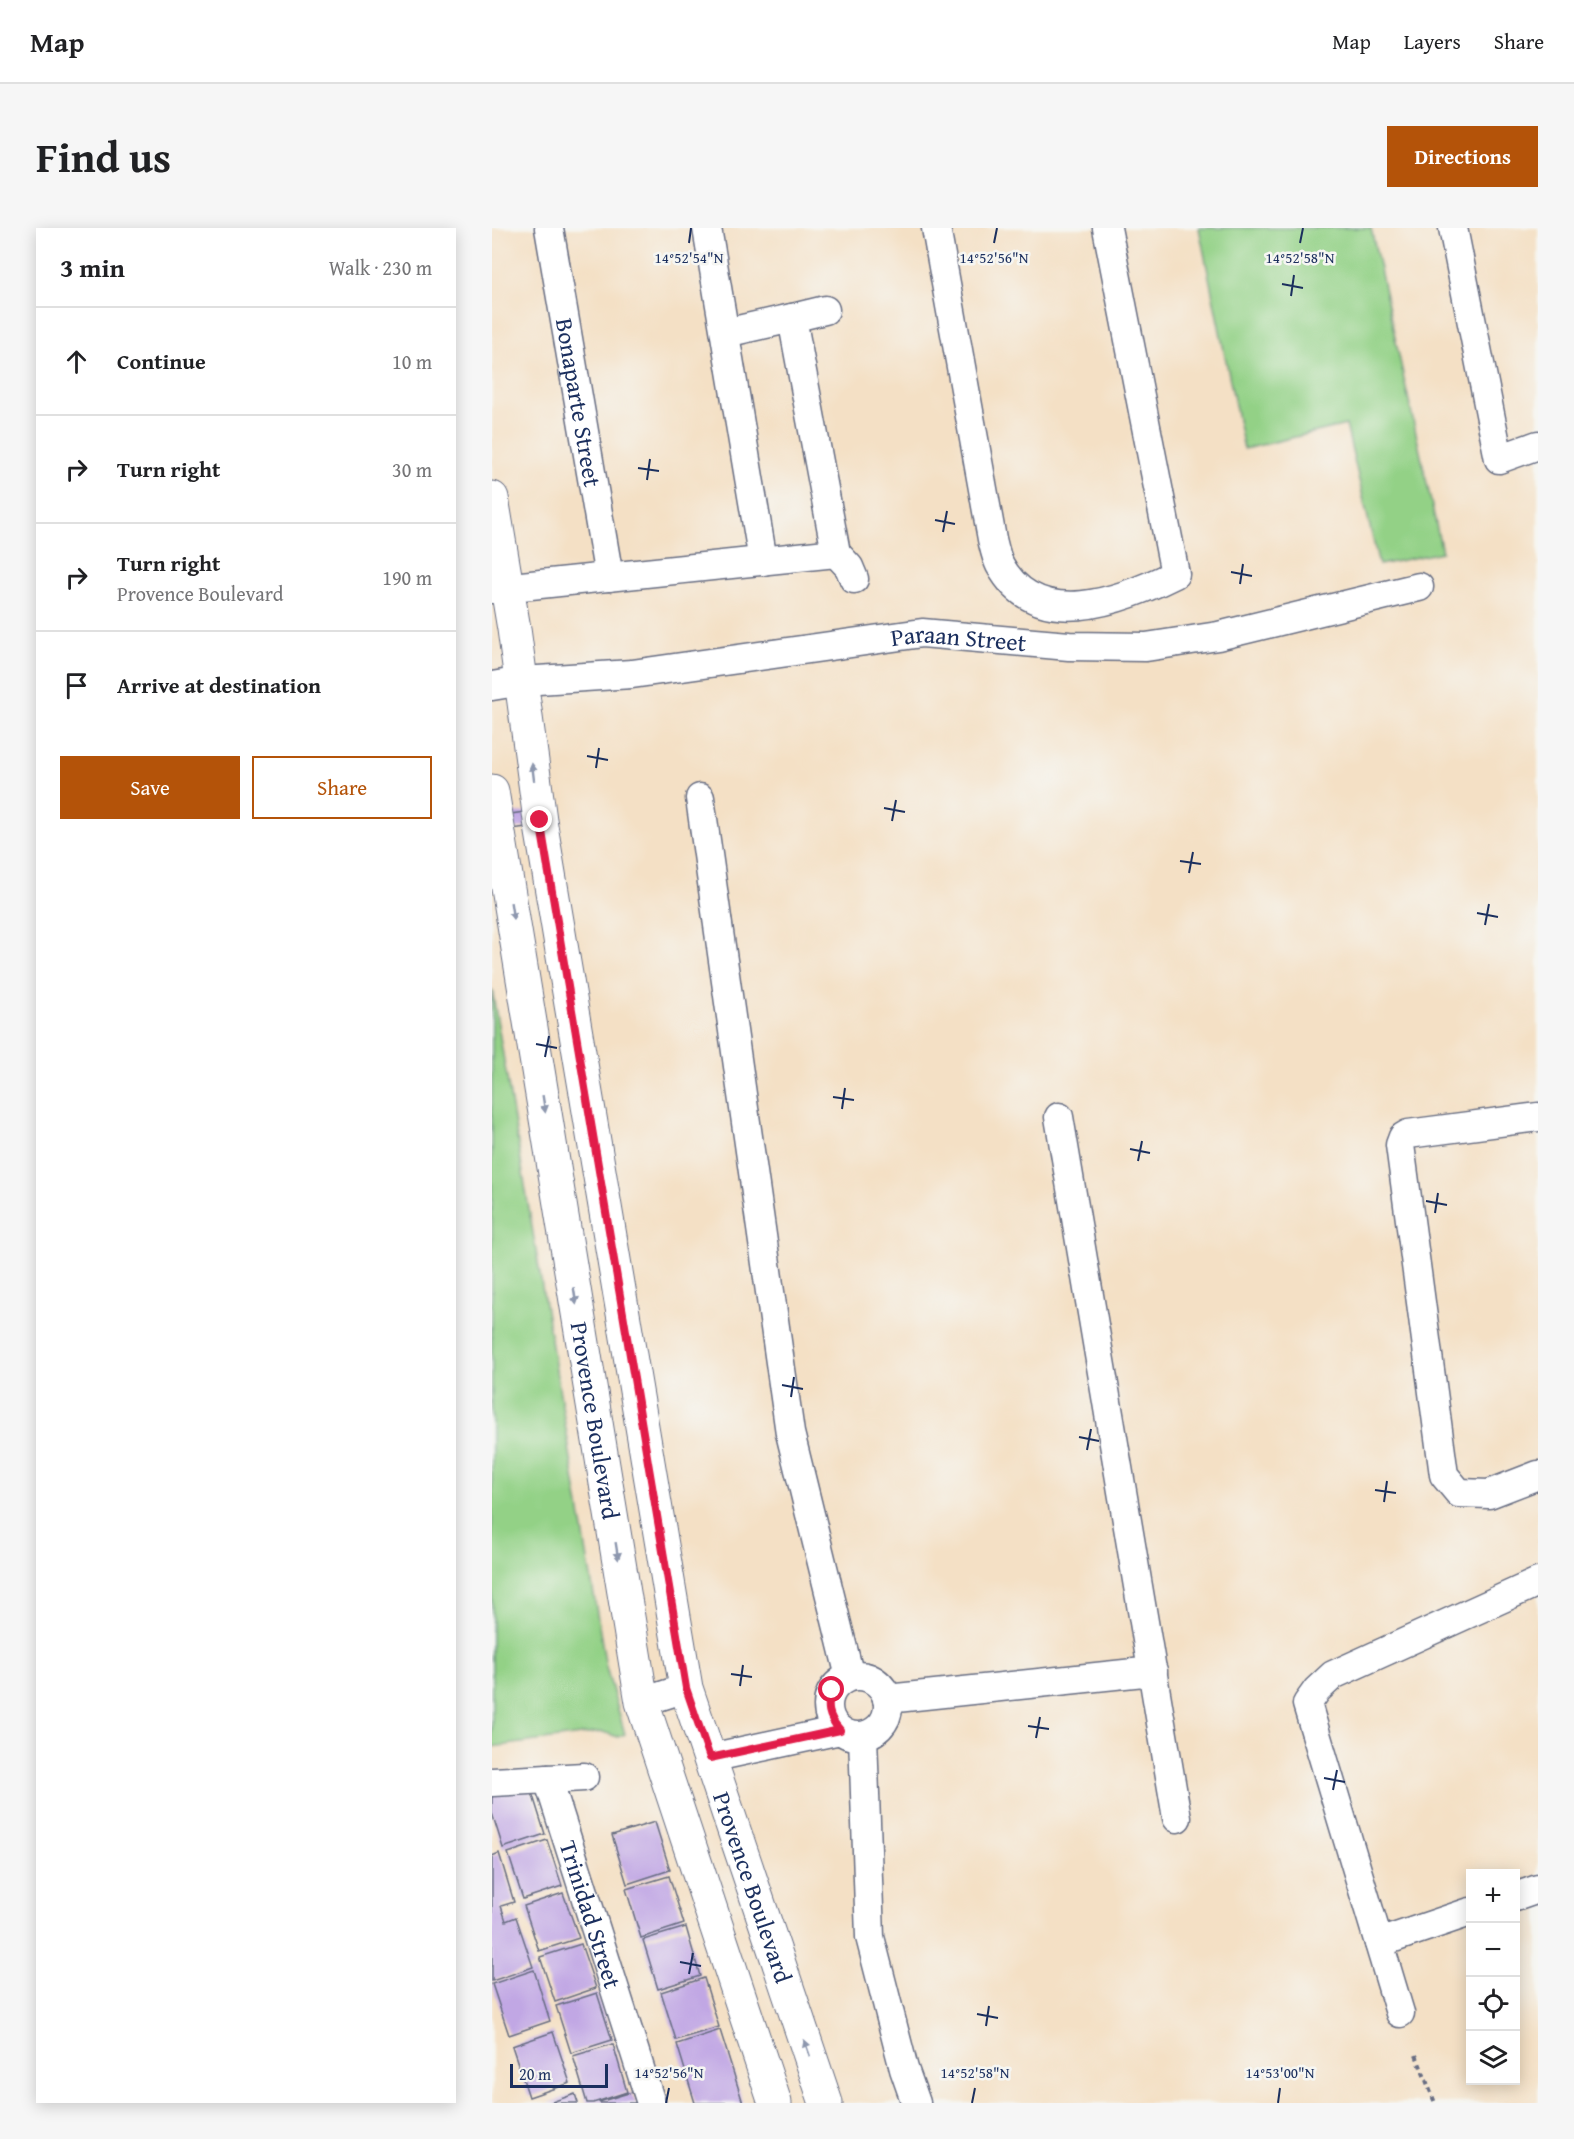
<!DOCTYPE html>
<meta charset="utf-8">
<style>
body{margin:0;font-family:"Gentium Book Plus",serif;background:#f6f6f6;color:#202124}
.controls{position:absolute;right:18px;bottom:18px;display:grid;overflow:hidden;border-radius:0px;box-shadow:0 3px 15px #0003}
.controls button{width:54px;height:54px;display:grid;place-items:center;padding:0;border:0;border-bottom:2px solid #e0e0e0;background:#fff;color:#202124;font:30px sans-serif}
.scale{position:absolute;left:18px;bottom:15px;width:98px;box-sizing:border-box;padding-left:6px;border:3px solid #1b2f5e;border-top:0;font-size:16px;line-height:21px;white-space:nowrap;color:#1b2f5e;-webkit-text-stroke:4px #f6f6f2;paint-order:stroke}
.stop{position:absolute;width:18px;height:18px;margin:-14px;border:4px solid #e11d48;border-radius:50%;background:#fff}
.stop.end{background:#e11d48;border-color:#fff;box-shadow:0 2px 6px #0008}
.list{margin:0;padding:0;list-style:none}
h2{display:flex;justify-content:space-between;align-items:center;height:78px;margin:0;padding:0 24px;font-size:26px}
h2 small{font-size:20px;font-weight:400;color:#757577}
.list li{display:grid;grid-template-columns:39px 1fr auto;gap:18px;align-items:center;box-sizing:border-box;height:108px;padding:0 24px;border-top:2px solid #e0e0e0}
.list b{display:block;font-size:22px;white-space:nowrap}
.list p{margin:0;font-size:20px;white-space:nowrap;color:#757577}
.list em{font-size:20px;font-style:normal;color:#757577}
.actions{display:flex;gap:12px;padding:18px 24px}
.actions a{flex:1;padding:14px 0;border:2px solid #b45309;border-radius:0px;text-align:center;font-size:21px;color:#b45309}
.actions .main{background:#b45309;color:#fff}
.icon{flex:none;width:33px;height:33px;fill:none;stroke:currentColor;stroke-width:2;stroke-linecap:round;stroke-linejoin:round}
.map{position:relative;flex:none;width:1046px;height:1875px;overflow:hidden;border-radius:0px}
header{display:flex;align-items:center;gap:36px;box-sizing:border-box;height:84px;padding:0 30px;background:#fff;border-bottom:2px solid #e0e0e0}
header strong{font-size:28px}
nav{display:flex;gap:33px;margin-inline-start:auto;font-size:21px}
.intro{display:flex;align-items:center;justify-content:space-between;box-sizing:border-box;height:144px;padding:0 36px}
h1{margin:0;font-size:42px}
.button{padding:15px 27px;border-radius:0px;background:#b45309;color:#fff;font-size:21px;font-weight:700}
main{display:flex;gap:36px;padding:0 36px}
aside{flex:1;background:#fff;border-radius:0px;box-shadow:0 3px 15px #0003}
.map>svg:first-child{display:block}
.green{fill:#93d186;stroke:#578072;stroke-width:1.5}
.building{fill:#c1a7e4}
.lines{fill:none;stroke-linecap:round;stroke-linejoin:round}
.minor-casing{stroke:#676d82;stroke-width:31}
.tertiary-casing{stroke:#676d82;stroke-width:35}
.path{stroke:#676d82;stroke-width:4;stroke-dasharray:4.5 4.5;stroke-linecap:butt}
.minor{stroke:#fff;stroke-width:28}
.tertiary{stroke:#fff;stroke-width:33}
.oneway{fill:#8d97ae}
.route{stroke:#e11d48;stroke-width:8}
.ticks{fill:none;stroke:#1b2f5e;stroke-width:2}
.labels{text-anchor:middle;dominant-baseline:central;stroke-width:5;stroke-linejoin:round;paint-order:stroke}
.street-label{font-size:24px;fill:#1b2f5e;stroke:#f6f6f2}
.ticks-label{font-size:15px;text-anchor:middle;fill:#1b2f5e;stroke:#f6f6f2;stroke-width:5;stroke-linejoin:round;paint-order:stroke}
</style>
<header>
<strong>Map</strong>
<nav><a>Map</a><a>Layers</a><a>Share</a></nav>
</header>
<div class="intro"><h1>Find us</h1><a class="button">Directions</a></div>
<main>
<aside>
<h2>3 min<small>Walk · 230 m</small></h2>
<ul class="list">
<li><svg class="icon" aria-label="ahead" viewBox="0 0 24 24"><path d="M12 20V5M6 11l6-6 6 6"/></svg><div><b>Continue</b></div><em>10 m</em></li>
<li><svg class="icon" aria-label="right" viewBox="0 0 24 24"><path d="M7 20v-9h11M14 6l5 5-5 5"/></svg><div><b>Turn right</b></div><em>30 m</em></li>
<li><svg class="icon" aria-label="right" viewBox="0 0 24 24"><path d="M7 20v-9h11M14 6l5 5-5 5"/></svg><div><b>Turn right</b><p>Provence Boulevard</p></div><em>190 m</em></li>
<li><svg class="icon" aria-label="arrive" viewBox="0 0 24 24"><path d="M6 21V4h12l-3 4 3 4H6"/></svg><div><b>Arrive at destination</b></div></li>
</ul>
<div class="actions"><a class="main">Save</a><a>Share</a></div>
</aside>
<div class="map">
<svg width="1046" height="1875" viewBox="0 0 1046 1875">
<rect width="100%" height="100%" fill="#f6f6f2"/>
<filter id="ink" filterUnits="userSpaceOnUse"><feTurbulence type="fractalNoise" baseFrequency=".0167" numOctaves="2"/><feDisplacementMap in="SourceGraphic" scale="12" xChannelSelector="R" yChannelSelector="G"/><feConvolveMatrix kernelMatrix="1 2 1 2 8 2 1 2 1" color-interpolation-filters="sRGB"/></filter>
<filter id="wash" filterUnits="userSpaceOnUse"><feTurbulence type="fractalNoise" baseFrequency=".008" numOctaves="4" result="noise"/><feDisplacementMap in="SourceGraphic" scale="24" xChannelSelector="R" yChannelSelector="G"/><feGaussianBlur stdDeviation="1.35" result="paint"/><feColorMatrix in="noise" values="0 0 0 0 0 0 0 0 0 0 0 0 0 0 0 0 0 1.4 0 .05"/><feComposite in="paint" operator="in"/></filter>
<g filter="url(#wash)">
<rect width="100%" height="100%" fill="#f4e0c5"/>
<!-- green -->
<path class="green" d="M 707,0 L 879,0 L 950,324 L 887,337 L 854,197 L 752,221 Z
M 0,761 L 114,1439 L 133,1506 L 126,1509 L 111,1504 L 0,1519 Z"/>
<g id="blocks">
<!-- building -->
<path class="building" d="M 39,583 L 40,598 L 21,601 L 19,586 Z
M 0,1558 L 38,1558 L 53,1606 L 11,1620 L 0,1585 Z
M 163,1594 L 178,1642 L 135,1656 L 120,1607 Z
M 55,1612 L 70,1658 L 31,1671 L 16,1625 Z
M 7,1625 L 22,1674 L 9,1678 L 14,1693 L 24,1689 L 41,1739 L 0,1753 L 0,1628 Z
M 177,1648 L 192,1696 L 149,1710 L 134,1661 Z
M 71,1665 L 87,1710 L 47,1723 L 32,1678 Z
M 194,1699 L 208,1748 L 166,1761 L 151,1712 Z
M 89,1716 L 104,1760 L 63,1774 L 48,1729 Z
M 42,1742 L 58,1793 L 17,1807 L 0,1756 Z
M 212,1750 L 227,1799 L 184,1812 L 169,1764 Z
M 105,1765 L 120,1812 L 79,1825 L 64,1778 Z
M 228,1802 L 251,1875 L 203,1875 L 185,1816 Z
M 61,1804 L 78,1855 L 37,1869 L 20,1818 Z
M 121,1816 L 135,1864 L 101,1875 L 95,1875 L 81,1828 Z
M 140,1864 L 144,1875 L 108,1875 L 107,1874 Z
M 83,1866 L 86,1875 L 57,1875 Z"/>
</g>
</g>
<g filter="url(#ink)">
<use href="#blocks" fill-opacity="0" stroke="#676d82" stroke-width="1.5"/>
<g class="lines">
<defs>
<g id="minor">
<path id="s1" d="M 57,0 L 117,349"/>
<path d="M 215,0 L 271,333"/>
<path d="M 444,0 L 500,311 C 502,319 504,329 508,337 C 545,406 631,372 683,346 L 615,0"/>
<path d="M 961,0 L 1007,231 L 1046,217"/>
<path d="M 300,90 L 333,82"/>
<path d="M 233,105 L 300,90 L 344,325 L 357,339 L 362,351"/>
<path d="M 0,361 L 344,325"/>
<path id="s2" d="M 0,458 L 30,453 L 140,446 L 430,405 L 577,418 L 654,419 L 726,408 L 927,359"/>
<path d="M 208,570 L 298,1205 L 358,1449"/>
<path d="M 567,889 L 685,1590"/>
<path d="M 1046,889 L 916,906 L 911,909 L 908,917 L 952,1247 L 967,1265 L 997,1266 L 1046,1247"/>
<circle cx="366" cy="1478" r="30"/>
<path d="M 395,1471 L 661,1443"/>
<path d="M 150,1474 L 194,1460"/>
<path d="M 371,1508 L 378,1709 L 412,1841 L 424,1875"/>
<path d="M 218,1530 L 348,1502"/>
<path d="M 56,1551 L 92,1549"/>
<path id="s3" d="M 0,1554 L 56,1551 L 159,1875"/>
<path d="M 1023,1669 L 1046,1661"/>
<path d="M 887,1715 L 978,1684"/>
<path d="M 908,1785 L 815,1476 L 825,1462 L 841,1447 L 1046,1354"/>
</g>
<g id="tertiary">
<path id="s4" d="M 0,270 L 22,401 L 48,592 L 194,1460 L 334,1875"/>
<path id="s5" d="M 0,563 L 150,1474 L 283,1875"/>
</g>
</defs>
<!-- minor casing -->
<use href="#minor" class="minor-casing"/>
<!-- tertiary casing -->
<use href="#tertiary" class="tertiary-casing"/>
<!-- path -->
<path class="path" d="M 924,1827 L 943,1875"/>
<!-- minor -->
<use href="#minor" class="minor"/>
<!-- tertiary -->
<use href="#tertiary" class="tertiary"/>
</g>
<!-- one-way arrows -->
<defs><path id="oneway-solid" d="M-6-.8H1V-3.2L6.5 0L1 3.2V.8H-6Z" transform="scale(1.5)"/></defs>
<g class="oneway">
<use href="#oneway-solid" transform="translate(41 544) rotate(-97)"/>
<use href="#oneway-solid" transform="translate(20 683) rotate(81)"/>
<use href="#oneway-solid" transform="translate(52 876) rotate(81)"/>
<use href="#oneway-solid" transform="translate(83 1068) rotate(81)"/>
<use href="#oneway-solid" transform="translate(125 1323) rotate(81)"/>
<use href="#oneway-solid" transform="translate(315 1820) rotate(-109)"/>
</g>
</g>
<g class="lines" filter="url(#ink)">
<!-- route -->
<path class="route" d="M 48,592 L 194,1460 L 218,1530 L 348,1502 C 336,1489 334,1478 340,1462"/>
</g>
<!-- ticks -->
<path class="ticks" d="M 197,15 L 199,0M 502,15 L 505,0M 808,15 L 811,0M 790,56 L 811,60M 799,68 L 802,47M 146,240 L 167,243M 155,252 L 158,231M 443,292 L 463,296M 451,304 L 455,283M 739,344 L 760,348M 748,356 L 751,336M 95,528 L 116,532M 104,540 L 107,520M 392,580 L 413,584M 400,593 L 404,572M 688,633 L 709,636M 697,645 L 701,624M 985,685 L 1006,689M 993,697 L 997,676M 44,816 L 65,820M 53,829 L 57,808M 341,869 L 362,872M 350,881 L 353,860M 638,921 L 658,925M 646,933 L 650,913M 934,973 L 955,977M 943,985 L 946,965M 290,1157 L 311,1161M 299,1169 L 302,1149M 587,1209 L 607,1213M 595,1222 L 599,1201M 883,1262 L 904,1265M 892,1274 L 895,1253M 239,1446 L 260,1449M 248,1458 L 251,1437M 536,1498 L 557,1501M 544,1510 L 548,1489M 832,1550 L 853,1554M 841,1562 L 845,1542M 188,1734 L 209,1738M 197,1746 L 201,1725M 485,1786 L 506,1790M 494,1798 L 497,1778M 174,1875 L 177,1860M 480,1875 L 483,1860M 786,1875 L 788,1860"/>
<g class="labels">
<!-- street labels -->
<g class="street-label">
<text stroke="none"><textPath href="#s1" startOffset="177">Bonaparte Street</textPath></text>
<text stroke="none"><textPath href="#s2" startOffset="470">Paraan Street</textPath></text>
<text stroke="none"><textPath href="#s5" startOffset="638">Provence Boulevard</textPath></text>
<text stroke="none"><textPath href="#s4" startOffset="1416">Provence Boulevard</textPath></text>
<text stroke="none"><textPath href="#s3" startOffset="198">Trinidad Street</textPath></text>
</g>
</g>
<g class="ticks-label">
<text x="197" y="35">14°52'54"N</text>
<text x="502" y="35">14°52'56"N</text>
<text x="808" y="35">14°52'58"N</text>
<text x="177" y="1850">14°52'56"N</text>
<text x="483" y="1850">14°52'58"N</text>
<text x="788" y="1850">14°53'00"N</text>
</g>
</svg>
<div class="controls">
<button>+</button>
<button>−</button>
<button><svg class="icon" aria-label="locate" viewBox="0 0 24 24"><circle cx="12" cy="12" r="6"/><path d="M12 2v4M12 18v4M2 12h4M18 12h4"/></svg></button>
<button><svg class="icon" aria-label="layers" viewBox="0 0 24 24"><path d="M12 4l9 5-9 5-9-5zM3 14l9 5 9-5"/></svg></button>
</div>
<div class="scale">20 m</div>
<div class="stop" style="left:340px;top:1462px"></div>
<div class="stop end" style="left:48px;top:592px"></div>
</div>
</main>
